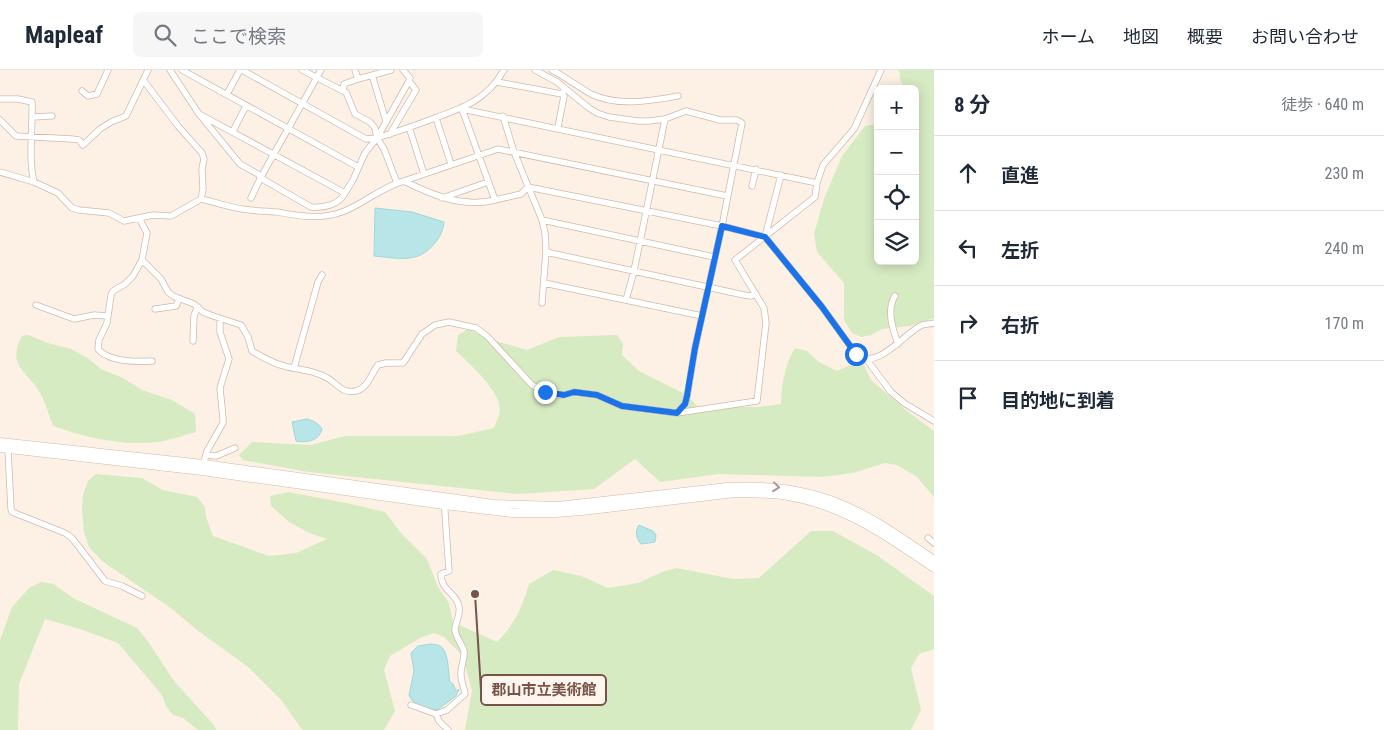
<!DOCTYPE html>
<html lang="ja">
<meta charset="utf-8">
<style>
body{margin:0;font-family:"Roboto Condensed","Noto Sans JP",sans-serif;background:#f6f6f7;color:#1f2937}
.controls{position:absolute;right:15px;top:15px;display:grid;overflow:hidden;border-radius:8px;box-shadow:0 2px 12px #0003}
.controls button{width:45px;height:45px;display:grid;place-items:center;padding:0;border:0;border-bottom:1px solid #e0e1e3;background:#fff;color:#1f2937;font:25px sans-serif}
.stop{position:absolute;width:15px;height:15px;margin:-11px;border:4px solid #1a73e8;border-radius:50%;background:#fff}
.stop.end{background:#1a73e8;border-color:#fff;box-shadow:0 1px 5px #0008}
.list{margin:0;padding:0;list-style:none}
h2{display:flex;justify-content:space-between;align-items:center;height:65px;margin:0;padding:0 20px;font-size:21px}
h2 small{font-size:16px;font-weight:400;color:#747a83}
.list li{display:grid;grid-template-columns:32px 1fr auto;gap:15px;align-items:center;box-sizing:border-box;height:75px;padding:0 20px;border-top:1px solid #e0e1e3}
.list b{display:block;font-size:19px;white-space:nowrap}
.list em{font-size:16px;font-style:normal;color:#747a83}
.icon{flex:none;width:28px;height:28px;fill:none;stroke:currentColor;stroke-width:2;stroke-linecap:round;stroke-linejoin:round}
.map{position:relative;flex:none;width:934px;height:660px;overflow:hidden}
header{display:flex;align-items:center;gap:30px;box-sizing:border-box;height:70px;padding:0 25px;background:#fff;border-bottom:1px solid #e0e1e3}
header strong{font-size:24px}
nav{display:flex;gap:28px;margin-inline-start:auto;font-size:18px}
.search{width:350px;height:45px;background:#f6f6f7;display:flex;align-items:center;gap:12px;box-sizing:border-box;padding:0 18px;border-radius:8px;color:#747a83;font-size:19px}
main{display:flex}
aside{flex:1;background:#fff}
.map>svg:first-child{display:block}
.green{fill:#d7ebc2}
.water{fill:#b8e6e8;stroke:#9ed7da}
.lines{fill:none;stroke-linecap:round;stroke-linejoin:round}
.street-casing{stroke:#d1b9ad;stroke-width:7}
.secondary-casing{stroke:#d4b9aa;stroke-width:9}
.street{stroke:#fff;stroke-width:5.5}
.secondary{stroke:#fff;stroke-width:8}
.oneway{stroke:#ad9892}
.route{stroke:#1a73e8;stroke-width:6}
.leader{fill:none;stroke:#775449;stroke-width:2}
.callout-dot{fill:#775449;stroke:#fff5ec;stroke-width:2}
.callout{fill:#fff5ec;stroke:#775449;stroke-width:2}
.callout-label{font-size:15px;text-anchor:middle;font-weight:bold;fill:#775449}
</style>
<header>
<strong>Mapleaf</strong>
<div class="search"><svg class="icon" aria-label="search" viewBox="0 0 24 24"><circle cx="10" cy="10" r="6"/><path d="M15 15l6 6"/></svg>ここで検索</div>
<nav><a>ホーム</a><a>地図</a><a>概要</a><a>お問い合わせ</a></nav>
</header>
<main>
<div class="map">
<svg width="934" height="660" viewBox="0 0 934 660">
<rect width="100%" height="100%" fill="#fdf1e5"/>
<!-- green -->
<path class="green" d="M 899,0 L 934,0 L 934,248 L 910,256 L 882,259 L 871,265 L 861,267 L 852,263 L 844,250 L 844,213 L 817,182 L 814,164 L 824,129 L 842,86 L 865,56 L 878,54 L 878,191 L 915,191 L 915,38 L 919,32 L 915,30 L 915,19 L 905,19 L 900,9 Z
M 468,259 L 489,269 L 527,280 L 559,267 L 617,265 L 623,273 L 622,285 L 639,301 L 687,325 L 698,337 L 759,337 L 781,334 C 781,316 785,294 795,278 L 807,281 L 819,292 L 837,301 L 858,291 L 864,295 L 871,310 L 907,341 L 934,361 L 934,427 L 917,407 L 897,395 L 885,393 L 853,403 L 822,407 L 718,404 L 660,412 L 635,389 L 594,419 L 517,424 L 308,402 L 243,390 L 239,385 L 252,372 L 311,375 L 345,366 L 458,366 L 494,358 C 496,353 500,345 500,339 C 500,321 468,292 456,281 L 458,265 Z
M 28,265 L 48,273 L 71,279 L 89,289 L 101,299 L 123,308 L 142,320 L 172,330 L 195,344 L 196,362 C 184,365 171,370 159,372 C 122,376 87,368 53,356 C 49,346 46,333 40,323 C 27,300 6,297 22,266 Z
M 96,404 L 142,408 L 163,420 L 197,427 L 205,437 L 206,447 L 213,466 L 269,486 L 296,483 L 327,469 L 309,463 L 289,452 L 271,436 L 270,426 L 288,422 L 351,434 L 385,442 L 401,463 L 427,489 L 438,517 L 449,533 L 453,552 L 497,572 C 516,552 521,540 529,514 L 553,500 L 581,506 L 608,518 L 638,513 L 662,502 L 676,498 L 733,509 L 759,508 L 811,461 L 833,461 L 878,486 L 934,526 L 934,579 L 919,584 L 911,598 L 921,640 L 911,660 L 465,660 L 472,620 L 462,585 L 444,567 L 434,563 L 420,568 L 390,586 L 384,600 L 395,641 L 384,660 L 302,660 L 282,631 L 248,597 L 197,560 L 172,539 L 102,491 L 89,477 L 84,462 L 82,440 L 83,425 L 88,411 Z
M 41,512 L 54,514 L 73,528 L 137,558 L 147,570 L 174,611 L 214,655 L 216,660 L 198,660 L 183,648 L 173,645 L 166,636 L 162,625 L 118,573 L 80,559 L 45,549 L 19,614 L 18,660 L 0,660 L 0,570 L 12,537 L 29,518 Z"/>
<!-- water -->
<path class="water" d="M 375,138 L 412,142 L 444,152 C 443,161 440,167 434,174 C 418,194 398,188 374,186 Z
M 307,349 C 314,351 318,353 322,359 C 319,371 307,373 296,371 L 292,352 Z
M 639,455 L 653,461 L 656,465 L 655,472 L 641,474 C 636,468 635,461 639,455 Z
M 431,574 C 432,574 439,575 440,576 C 449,581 448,602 450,612 L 453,614 L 456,621 L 459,619 L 456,626 L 437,640 C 426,638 413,636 409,625 L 414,601 L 411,583 L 418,576 Z"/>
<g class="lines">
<defs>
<path id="street" d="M 170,0 L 199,44 L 240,94 L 258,104 L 264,110 L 311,137 C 324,138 339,135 345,123
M 182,0 L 358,97
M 242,0 L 366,69 L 377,68 C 396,62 414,56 432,49 C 463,38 487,30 504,0
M 302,0 L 343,21
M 355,0 L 358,9 L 391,0
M 535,0 L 557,12 L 589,38 L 597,43 L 609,47 L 638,51 L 649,51 L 665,49 L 686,41 L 720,50 L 737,50 L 742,53 L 722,156 L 695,278 L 687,327 L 685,334 L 677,343
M 552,0 C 566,7 578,17 591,24 C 619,37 649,31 678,26
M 372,5 L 386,51
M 358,9 L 344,14 L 343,21 L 346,22 L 355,44 L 370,52 L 375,58 L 377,68 L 384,79 L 397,113
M 144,11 L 178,56 L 202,83 L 204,89 L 202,99 L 203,119 L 201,129
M 497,12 L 562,24
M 82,21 L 88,26 L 97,24 L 108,0
M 227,24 L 240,0
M 0,29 L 18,29 L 32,32 C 33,59 28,87 34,112
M 462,39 L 817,113
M 462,39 L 495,130 L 521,124 L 528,117
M 199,44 L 345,123 L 353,110 L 365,83 L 377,68 L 409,11
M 503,46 L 514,82 L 542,150 L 545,163 L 546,182 L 542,233
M 33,47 L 52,46
M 436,48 L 451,94
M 0,50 L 16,66 L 72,69 L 79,70 L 83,75 L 100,59 L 111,52 L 126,46 L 148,0
M 409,57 L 424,104
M 558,57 L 564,26 L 562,24 L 563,22
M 233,61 L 246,36
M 390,64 L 416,20 L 409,11 L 410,8 L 403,0
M 0,102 L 34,112 L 58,123 L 72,138 L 79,140 L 109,143 L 124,151 L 153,145 L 171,146 L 201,129 C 215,132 229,137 242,139 C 254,141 266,141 277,142 C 299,146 320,150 342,142 C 364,134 381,117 404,111 C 432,125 463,138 495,130
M 404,111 L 498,79 L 727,126
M 752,116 L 756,99
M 528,117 L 722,156 L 765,167 L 822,237 L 856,284 C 877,302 904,263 922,255 C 926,254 931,254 934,253
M 251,128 L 261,107 L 321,0
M 442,128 L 488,112
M 139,148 L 147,163 L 142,190 L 161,209 L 168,222 L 173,226 L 194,234 L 203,242 L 213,246 L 241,255 L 248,267 L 252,281 C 262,287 272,293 284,296 C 299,300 315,300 329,309 C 338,315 343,324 356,321 C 368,318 371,304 378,295 L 386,293 L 403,293 L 422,264 L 435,255 L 449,252 L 476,258 L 487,266 L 532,315 L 545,322 L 555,325 L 564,325 L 574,322 L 597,325 L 622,336 L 677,343 L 757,331 L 766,253 L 764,238 L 735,190 L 815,127 L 817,113 L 823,95 L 854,59 L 881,0
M 542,150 L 714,187
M 765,167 L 781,105
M 546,182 L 744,225 L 751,226 L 756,224
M 142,190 L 133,206 L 125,214 L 113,221 L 111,225 L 107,253 L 99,270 L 98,279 C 109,292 135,292 152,291
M 544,213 L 702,246
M 895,226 C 886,240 893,260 898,274
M 626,230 L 634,201 L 665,49
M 36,235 L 74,249 L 94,245 L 108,246
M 155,239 L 176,236 L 179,229
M 193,271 L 194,245 L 198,237
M 867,290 L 891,322 L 904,333 L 934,351
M 294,298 L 318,212 L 322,205
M 8,379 L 11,439 L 12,442 L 65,463 L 72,468 L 105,511 L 122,516 L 142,526
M 206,385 L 216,386 L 235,378
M 203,396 L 207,381 L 223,353 L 223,348 L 220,318 L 229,289 L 220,262 L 220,249
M 928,468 L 934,473
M 411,635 L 436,644 L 439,651 L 448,660
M 436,644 L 447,640 L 465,624 C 464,617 461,611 461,605 C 460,597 465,590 464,581 C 462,574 456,568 455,560 C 455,552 461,545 459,537 C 457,523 441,521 441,504 L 449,501 L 444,428"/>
<path id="secondary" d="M 0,372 L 204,394 L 494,434 L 558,436 L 727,417 C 819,412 862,440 934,490
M 0,378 L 202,401 L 444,435 L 513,443 L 556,443 L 582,441 L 735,423 C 753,423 771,423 788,426 C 844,435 888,467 934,498"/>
</defs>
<!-- street casing -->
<use href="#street" class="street-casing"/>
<!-- secondary casing -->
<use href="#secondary" class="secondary-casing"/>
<!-- street -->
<use href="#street" class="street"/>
<!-- secondary -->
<use href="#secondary" class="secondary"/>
</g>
<!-- one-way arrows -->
<defs><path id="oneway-chevron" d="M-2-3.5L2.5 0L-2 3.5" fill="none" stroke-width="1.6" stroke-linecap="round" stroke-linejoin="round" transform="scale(1.25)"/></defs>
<use class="oneway" href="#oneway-chevron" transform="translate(776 417) rotate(6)"/>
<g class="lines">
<!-- route -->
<path class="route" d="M 545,322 L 564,325 L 574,322 L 597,325 L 622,336 L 677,343 L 685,334 L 687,326 L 695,278 L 722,156 L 765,167 L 822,237 L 856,284"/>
</g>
<!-- callouts -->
<path class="leader" d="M475 524L481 620"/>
<circle class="callout-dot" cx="475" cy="524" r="5"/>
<rect class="callout" x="481" y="605" width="125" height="30" rx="5"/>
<g class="callout-label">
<text x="544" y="625">郡山市立美術館</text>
</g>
</svg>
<div class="controls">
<button>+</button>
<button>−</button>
<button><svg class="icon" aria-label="locate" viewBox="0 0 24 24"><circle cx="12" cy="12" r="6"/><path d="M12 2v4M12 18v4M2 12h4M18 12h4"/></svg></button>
<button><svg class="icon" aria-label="layers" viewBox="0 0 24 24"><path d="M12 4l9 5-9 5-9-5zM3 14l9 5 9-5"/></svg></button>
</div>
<div class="stop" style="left:856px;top:284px"></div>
<div class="stop end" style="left:545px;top:322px"></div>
</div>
<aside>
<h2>8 分<small>徒歩 · 640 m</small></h2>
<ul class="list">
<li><svg class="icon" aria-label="ahead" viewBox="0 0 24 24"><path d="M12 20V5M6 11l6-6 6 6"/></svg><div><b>直進</b></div><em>230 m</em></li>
<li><svg class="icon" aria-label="left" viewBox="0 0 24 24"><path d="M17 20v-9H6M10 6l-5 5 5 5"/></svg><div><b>左折</b></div><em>240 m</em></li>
<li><svg class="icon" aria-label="right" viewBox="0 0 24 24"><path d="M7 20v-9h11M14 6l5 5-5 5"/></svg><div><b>右折</b></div><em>170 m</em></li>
<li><svg class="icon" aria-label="arrive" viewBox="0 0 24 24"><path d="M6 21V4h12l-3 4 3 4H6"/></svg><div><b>目的地に到着</b></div></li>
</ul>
</aside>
</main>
